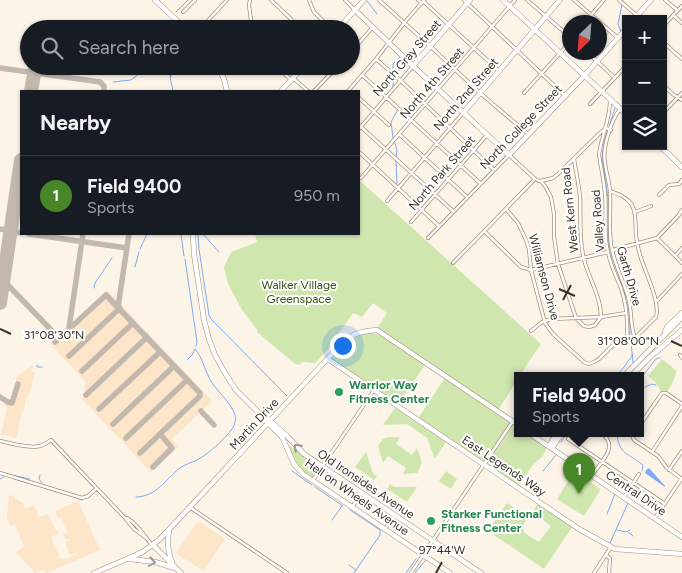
<!DOCTYPE html>
<meta charset="utf-8">
<style>
body{margin:0;font-family:Figtree,sans-serif;background:#242831;color:#f1f3f6}
.controls{position:absolute;right:15px;top:15px;display:grid;overflow:hidden;border-radius:0px;box-shadow:0 1px 4px #0004}
.controls button{width:45px;height:45px;display:grid;place-items:center;padding:0;border:0;border-bottom:1px solid #363941;background:#171b24;color:#f1f3f6;font:25px sans-serif}
.compass{position:absolute;left:562px;top:15px;width:45px;height:45px;border-radius:50%;background:#171b24;box-shadow:0 1px 4px #0004;rotate:205deg}
.you{position:absolute;left:342px;top:345px;width:18px;height:18px;margin:-12px;border:4px solid #fff;border-radius:50%;background:#1a73e8;box-shadow:0 0 0 8px #1a73e833}
.badge{display:grid;place-items:center;width:32px;height:32px;border-radius:50%;background:#488727;color:#fff;font-size:16px;font-weight:700}
.pin{position:absolute;translate:-50% -41px;filter:drop-shadow(0 1px 2px #0008)}
.pin::after{content:'';position:absolute;top:26px;width:18px;height:15px;background:inherit;clip-path:polygon(0 0,100% 0,50% 100%)}
.popup{position:absolute;left:514px;top:372px;width:130px;height:65px;box-sizing:border-box;display:grid;place-content:center;border-radius:0px;background:#171b24;filter:drop-shadow(0 1px 4px #0005);font-size:16px;white-space:nowrap;color:#9ea1a6}
.popup b{font-size:19px;color:#f1f3f6}
.popup::after{content:'';position:absolute;left:50%;top:100%;margin-left:-10px;border:10px solid transparent;border-top-color:#171b24}
.list{margin:0;padding:0;list-style:none}
h2{display:flex;justify-content:space-between;align-items:center;height:65px;margin:0;padding:0 20px;font-size:21px}
h2 small{font-size:16px;font-weight:400;color:#9ea1a6}
.list li{display:grid;grid-template-columns:32px 1fr auto;gap:15px;align-items:center;box-sizing:border-box;height:80px;padding:0 20px;border-top:1px solid #363941}
.list b{display:block;font-size:19px;white-space:nowrap}
.list p{margin:0;font-size:16px;white-space:nowrap;color:#9ea1a6}
.list em{font-size:16px;font-style:normal;color:#9ea1a6}
.icon{flex:none;width:28px;height:28px;fill:none;stroke:currentColor;stroke-width:2;stroke-linecap:round;stroke-linejoin:round}
.map{position:relative;flex:none;width:682px;height:573px;overflow:hidden}
.search{position:absolute;background:#171b24;box-shadow:0 1px 4px #0004;left:20px;top:20px;width:340px;height:55px;display:flex;align-items:center;gap:12px;box-sizing:border-box;padding:0 18px;border-radius:28px;color:#9ea1a6;font-size:19px}
.panel{position:absolute;background:#171b24;box-shadow:0 1px 4px #0004;left:20px;top:90px;width:340px;height:145px;border-radius:0px}
.map>svg:first-child{display:block}
.built{fill:#fce5c9}
.green{fill:#d0e6af}
.water{fill:#7eaaf3}
.lines{fill:none;stroke-linecap:round;stroke-linejoin:round}
.stream{stroke:#7eaaf3;stroke-width:1}
.taxiway{stroke:#c2b8ad;stroke-width:5.5}
.runway{stroke:#c2b8ad;stroke-width:14}
.street-casing{stroke:#a58f75;stroke-width:4}
.secondary-casing{stroke:#a58f75;stroke-width:5.5}
.street{stroke:#fff;stroke-width:2.5}
.secondary{stroke:#fff;stroke-width:4.5}
.oneway{stroke:#9e9994}
.ticks{fill:none;stroke:#3c3328;stroke-width:2}
.leisure-dot{fill:#2e9e5b;stroke:#fff;stroke-width:2}
.labels{text-anchor:middle;dominant-baseline:central;stroke-width:4;stroke-linejoin:round;paint-order:stroke}
.street-label{font-size:12px;fill:#3c3328;stroke:#fff}
.park-label{font-size:12px;fill:#394c0f;stroke:#fff}
.leisure-label{font-size:12px;font-weight:bold;fill:#27864d;stroke:#fff;text-anchor:start}
.ticks-label{font-size:12px;text-anchor:middle;fill:#3c3328;stroke:#fff;stroke-width:4;stroke-linejoin:round;paint-order:stroke}
</style>
<div class="map">
<svg width="682" height="573" viewBox="0 0 682 573">
<rect width="100%" height="100%" fill="#fdf4e8"/>
<!-- built -->
<path class="built" d="M 107,290 L 212,401 L 172,439 L 178,447 L 151,472 L 82,399 L 86,382 L 50,344 Z
M 32,366 L 34,366 L 31,371 L 35,372 L 29,396 L 26,398 L 24,410 L 22,412 L 16,438 L 1,434 L 7,407 L 4,405 L 5,403 L 0,400 L 0,395 L 9,400 L 12,399 L 17,376 Z
M 9,495 L 14,496 L 15,498 L 23,503 L 25,509 L 34,505 L 39,517 L 48,514 L 54,527 L 55,527 L 58,534 L 51,537 L 61,559 L 69,558 L 77,554 L 76,552 L 70,555 L 65,542 L 70,540 L 69,539 L 66,540 L 63,534 L 67,532 L 67,530 L 61,517 L 58,518 L 55,511 L 78,501 L 100,550 L 46,573 L 44,569 L 35,573 L 16,552 L 24,546 L 15,524 L 10,526 L 7,517 Z
M 198,521 L 225,539 L 203,571 L 176,553 Z"/>
<!-- green -->
<path class="green" d="M 359,180 L 541,344 L 520,375 L 518,375 L 518,379 L 498,410 L 377,328 L 387,313 L 373,303 L 362,317 L 353,313 L 337,336 L 337,340 L 315,363 L 302,362 L 300,365 L 295,364 L 257,332 L 257,330 L 242,310 L 228,284 L 224,267 L 231,252 L 257,242 L 255,234 L 359,234 Z
M 371,332 L 384,337 L 425,365 L 398,404 L 331,358 L 350,338 L 354,336 Z
M 662,359 L 677,371 L 672,384 L 667,392 L 661,392 L 657,384 L 648,376 Z
M 445,378 L 509,422 L 510,424 L 485,461 L 483,462 L 418,418 Z
M 395,408 L 446,442 L 435,459 L 427,438 L 407,424 L 383,425 Z
M 513,425 L 518,427 L 518,433 L 526,433 L 547,448 L 543,456 L 532,466 L 519,485 L 517,485 L 488,465 L 487,463 Z
M 389,437 L 400,437 L 396,444 L 412,455 L 417,448 L 422,463 L 417,473 L 403,474 L 406,468 L 388,456 L 383,463 L 378,446 L 383,439 Z
M 289,445 L 319,466 L 320,468 L 313,477 C 299,472 293,459 288,446 Z
M 366,452 L 373,473 L 377,476 L 374,480 L 355,467 Z
M 446,471 L 457,479 L 451,489 L 439,481 Z
M 574,472 L 601,489 L 584,516 L 557,499 Z
M 390,484 L 394,487 L 417,487 L 407,502 L 387,489 Z
M 507,503 L 528,517 C 517,533 526,533 539,542 L 551,526 L 532,512 L 538,504 L 573,526 L 544,569 L 488,531 Z"/>
<!-- water -->
<path class="water" d="M 649,468 L 665,486 L 665,487 L 645,473 L 646,470 Z"/>
<g class="lines">
<!-- stream -->
<path class="stream" d="M 367,1 L 377,14
M 176,12 L 188,0
M 163,29 L 163,26
M 621,32 L 618,24 L 623,0
M 623,36 L 626,42
M 151,68 L 158,68 L 171,76
M 393,72 L 393,64 L 400,57
M 113,82 L 131,80 L 144,70
M 393,87 L 393,76
M 173,91 L 170,77 L 176,66
M 609,127 L 615,108
M 608,130 L 604,143 L 602,158 L 608,198 L 608,236 L 610,249
M 393,138 L 391,122 L 398,109
M 395,143 L 397,151 L 396,156
M 396,161 L 397,184
M 181,234 L 184,256
M 198,234 L 199,249 L 209,315 L 211,319 L 287,396
M 203,234 L 219,252
M 140,249 L 147,234
M 611,253 C 615,268 623,283 627,298 C 630,312 630,325 630,339
M 185,259 L 197,342 L 196,346
M 135,267 L 139,252
M 94,288 L 95,283 L 112,258
M 631,342 L 633,363
M 37,365 L 37,367 L 42,367
M 617,375 L 625,366 L 633,354
M 642,377 L 655,360 L 658,358 L 660,358
M 645,387 L 652,384 L 656,385
M 617,433 C 618,454 628,453 643,465 L 642,471
M 561,442 L 567,433
M 292,471 L 312,485
M 543,471 L 556,455
M 7,474 L 30,479
M 40,475 L 39,479 L 42,483
M 0,479 L 4,477
M 14,479 L 38,486
M 315,487 L 343,506
M 44,488 L 72,496
M 74,497 L 82,500
M 136,497 C 156,497 166,479 180,468 C 185,464 191,463 197,460 C 207,455 226,438 232,429 C 235,425 236,420 235,415 C 231,403 219,393 212,383 C 205,372 203,358 195,349 L 192,355 L 187,360
M 350,510 L 380,530 L 380,535 L 354,573
M 607,514 L 615,494
M 332,520 L 342,506
M 617,530 L 626,532 L 630,530
M 628,532 L 633,536
M 610,543 L 628,503
M 349,565 L 356,570
M 406,573 L 416,559
M 415,573 L 426,560"/>
<!-- taxiway -->
<path class="taxiway" d="M 0,68 L 100,82 L 104,86 L 104,91
M 0,229 L 21,233
M 29,234 L 127,248
M 3,280 L 58,337
M 118,307 L 129,234
M 69,328 L 83,234
M 55,342 L 106,295 L 200,393 L 200,396 L 140,453
M 69,356 L 120,308
M 82,371 L 133,323
M 86,395 L 146,338 L 146,336
M 0,397 L 8,402 L 12,403 L 18,384
M 99,409 L 159,353
M 201,411 L 214,425
M 113,424 L 173,367 L 173,365
M 126,438 L 186,381
M 153,467 L 172,448 L 161,435 L 161,433"/>
<!-- runway -->
<path class="runway" d="M 31,91 L 35,69
M 0,303 L 21,160"/>
<defs>
<path id="street" d="M 250,0 L 249,5 L 252,29
M 271,0 L 291,19 L 295,29
M 309,0 L 314,12 L 331,29
M 345,0 L 355,10
M 379,0 L 430,46 L 480,93 L 528,134
M 418,0 L 422,3
M 464,0 L 564,95
M 527,0 L 570,37
M 574,0 L 618,38
M 619,0 L 641,19
M 665,0 L 677,10
M 423,1 L 499,71
M 183,12 L 195,0
M 673,15 L 682,23
M 585,22 L 604,0
M 206,23 L 212,29
M 663,26 L 682,6
M 201,28 L 227,0
M 287,29 L 290,26 L 294,24
M 663,42 L 682,59
M 351,52 L 373,27
M 587,52 L 615,78
M 376,59 L 401,81 L 494,170
M 276,66 L 291,80
M 362,75 L 480,183
M 293,78 L 308,91
M 663,85 L 674,95 L 682,100
M 314,91 L 338,66
M 348,91 L 376,59 L 405,22 L 424,0
M 524,93 L 570,42
M 359,98 L 389,125
M 610,101 C 610,120 601,137 599,155 C 601,168 604,181 605,194 C 607,213 603,233 608,252 C 610,264 616,276 621,288 C 627,305 628,323 627,342
M 590,104 L 626,66
M 620,109 C 611,121 602,148 605,163 C 606,173 610,183 610,193 C 611,212 608,232 612,250 C 616,268 625,284 629,301 C 632,313 630,327 635,338
M 663,113 L 682,93
M 359,125 L 453,211
M 359,129 L 413,66
M 399,134 L 467,197
M 359,152 L 439,226
M 361,178 L 515,0
M 541,181 L 545,186 L 551,197 L 554,214 L 554,237 L 558,264 L 576,318 L 584,326 L 589,327 L 595,325 L 601,317 C 601,295 587,276 583,255 C 579,235 581,217 580,197 C 579,185 576,172 574,159
M 659,195 L 669,185 L 679,184 L 682,180
M 387,201 L 463,113
M 506,209 L 518,223 L 526,240 L 529,249 L 531,270 L 545,323 L 553,334 L 584,362 L 589,364 L 594,362 L 599,359 L 613,345 L 617,342 L 633,340 L 656,317 C 661,302 644,270 640,255 C 638,249 637,242 636,236 C 635,225 637,215 632,205 C 627,197 618,194 610,191
M 635,212 L 651,206
M 411,222 L 487,135
M 484,231 L 521,267 L 531,270 L 608,252
M 428,238 L 509,155 L 535,179 L 539,181 L 545,180 L 553,178 L 558,174 L 600,133 L 606,128 L 611,130
M 657,238 L 679,215 L 682,210
M 657,238 L 682,263
M 613,250 L 657,238
M 675,256 L 682,248
M 453,263 L 535,179
M 656,302 L 682,274
M 531,331 L 542,322 L 551,319 L 601,317 L 626,313
M 680,355 L 682,358
M 640,425 L 662,393 L 666,393 L 682,404
M 573,433 L 568,439 L 665,504
M 635,433 L 633,438 L 634,440 L 658,456 L 667,468 L 682,479
M 0,441 C 11,443 30,449 40,446 C 44,445 48,442 51,440 L 125,518 L 134,529 L 146,538
M 652,452 L 682,406
M 669,470 L 682,451
M 0,473 L 82,498 L 88,496 L 97,488
M 592,475 C 601,462 620,446 601,433
M 313,480 L 374,390
M 624,497 L 639,474
M 352,507 L 361,494
M 191,508 L 287,573
M 127,518 C 139,525 143,535 152,545
M 655,518 L 682,478
M 385,529 L 395,515
M 606,554 L 610,559 L 609,573
M 411,573 L 513,421
M 594,573 L 611,547"/>
<path id="secondary" d="M 155,0 L 186,29
M 503,0 L 626,114
M 355,10 L 413,66 L 509,155 L 584,76 L 626,29
M 634,19 L 651,0
M 338,29 L 364,0
M 218,66 L 224,79 L 227,91
M 413,66 L 470,0
M 281,91 L 304,66
M 463,113 L 560,0
M 660,146 L 682,167
M 193,234 L 194,254 L 204,320 L 209,339 L 215,355 L 225,373 L 236,390 L 264,418 L 268,423 L 282,437 L 294,464 L 303,474 L 450,573
M 665,332 L 667,327 L 682,313
M 328,359 L 579,529 L 615,549 L 682,554
M 625,375 L 682,317
M 632,375 L 650,357 L 682,330
M 268,419 L 287,436 L 304,454 L 481,573
M 529,433 L 682,537
M 549,446 L 557,433
M 552,448 L 562,433
M 169,531 C 167,541 168,552 172,562
M 153,545 L 181,573
M 130,559 L 155,562 L 175,568
M 94,573 L 136,555 L 144,551 L 159,540 L 190,507 L 343,342 C 353,333 363,331 377,330 L 518,425"/>
</defs>
<!-- street casing -->
<use href="#street" class="street-casing"/>
<!-- secondary casing -->
<use href="#secondary" class="secondary-casing"/>
<!-- street -->
<use href="#street" class="street"/>
<!-- secondary -->
<use href="#secondary" class="secondary"/>
</g>
<!-- one-way arrows -->
<defs><path id="oneway-chevron" d="M-2-3.5L2.5 0L-2 3.5" fill="none" stroke-width="1.6" stroke-linecap="round" stroke-linejoin="round" transform="scale(1.25)"/></defs>
<g class="oneway">
<use href="#oneway-chevron" transform="translate(297 447) rotate(-134)"/>
<use href="#oneway-chevron" transform="translate(152 562) rotate(10)"/>
</g>
<!-- ticks -->
<path class="ticks" d="M 559,289 L 575,296M 563,300 L 571,285M 0,329 L 11,334M 671,341 L 682,346M 436,573 L 442,562"/>
<!-- markers -->
<g class="leisure-dot">
<circle cx="339" cy="392" r="5"/>
<circle cx="431" cy="521" r="5"/>
</g>
<g class="labels">
<!-- street labels -->
<g class="street-label">
<text transform="translate(407 58) rotate(-49)">North Gray Street</text>
<text transform="translate(432 83) rotate(-49)">North 4th Street</text>
<text transform="translate(466 94) rotate(-49)">North 2nd Street</text>
<text transform="translate(521 127) rotate(-46)">North College Street</text>
<text transform="translate(442 173) rotate(-49)">North Park Street</text>
<text transform="translate(570 210) rotate(-96)">West Kern Road</text>
<text transform="translate(598 221) rotate(-94)">Valley Road</text>
<text transform="translate(629 276) rotate(74)">Garth Drive</text>
<text transform="translate(544 277) rotate(75)">Williamson Drive</text>
<text transform="translate(254 424) rotate(-47)">Martin Drive</text>
<text transform="translate(504 466) rotate(34)">East Legends Way</text>
<text transform="translate(366 484) rotate(34)">Old Ironsides Avenue</text>
<text transform="translate(636 493) rotate(34)">Central Drive</text>
<text transform="translate(357 497) rotate(35)">Hell on Wheels Avenue</text>
</g>
<!-- park labels -->
<g class="park-label">
<text x="299" y="285">Walker Village<tspan x="299" dy="14">Greenspace</tspan></text>
</g>
<!-- leisure labels -->
<g class="leisure-label">
<text x="349" y="385">Warrior Way<tspan x="349" dy="14">Fitness Center</tspan></text>
<text x="441" y="514">Starker Functional<tspan x="441" dy="14">Fitness Center</tspan></text>
</g>
</g>
<g class="ticks-label">
<text x="54" y="339">31°08'30"N</text>
<text x="628" y="345">31°08'00"N</text>
<text x="442" y="554">97°44'W</text>
</g>
</svg>
<div class="controls">
<button>+</button>
<button>−</button>
<button><svg class="icon" aria-label="layers" viewBox="0 0 24 24"><path d="M12 4l9 5-9 5-9-5zM3 14l9 5 9-5"/></svg></button>
</div>
<svg class="compass" viewBox="-18 -18 36 36"><path d="M0-13l5 13h-10z" fill="#e53935"/><path d="M0 13l5-13h-10z" fill="#9ea1a6"/></svg>
<div class="you"></div>
<div class="pin badge" style="left:579px;top:494px">1</div>
<div class="popup"><b>Field 9400</b>Sports</div>
<div class="search"><svg class="icon" aria-label="search" viewBox="0 0 24 24"><circle cx="10" cy="10" r="6"/><path d="M15 15l6 6"/></svg>Search here</div>
<section class="panel">
<h2>Nearby<small></small></h2>
<ul class="list">
<li><span class="badge">1</span><div><b>Field 9400</b><p>Sports</p></div><em>950 m</em></li>
</ul>
</section>
</div>
